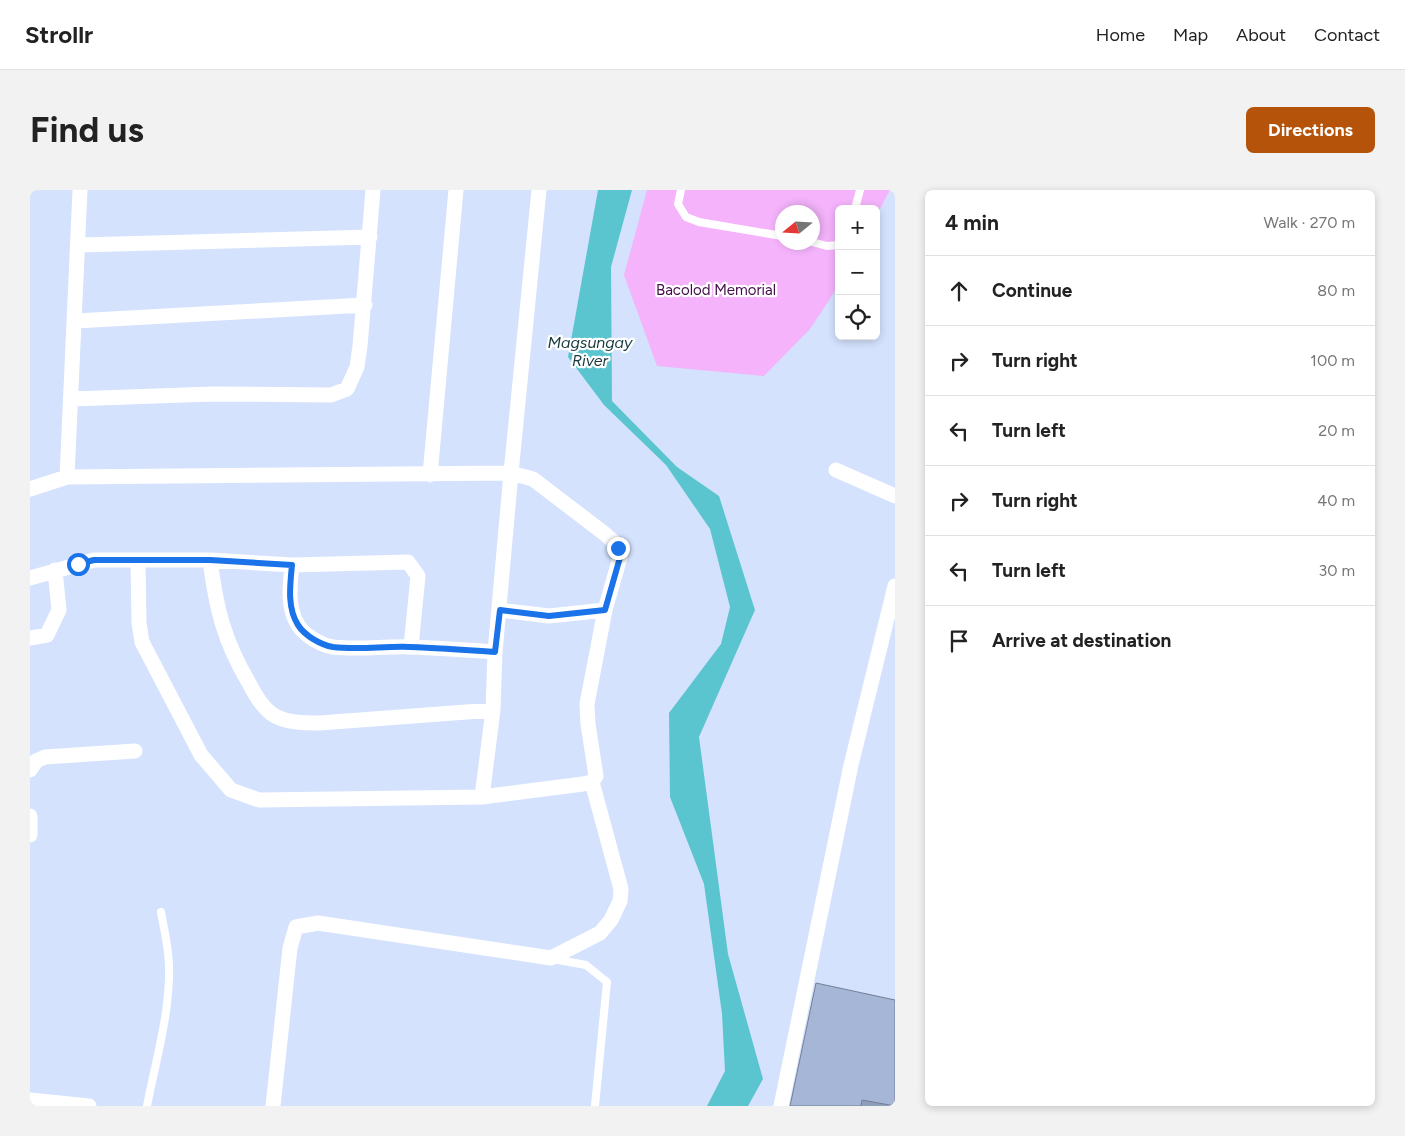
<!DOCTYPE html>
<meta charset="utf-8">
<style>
body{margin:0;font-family:Figtree,sans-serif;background:#f2f2f2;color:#222}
.controls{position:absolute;right:15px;top:15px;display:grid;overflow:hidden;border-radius:8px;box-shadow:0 2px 8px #0003}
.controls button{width:45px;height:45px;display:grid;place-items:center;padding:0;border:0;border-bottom:1px solid #e0e0e0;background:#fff;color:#222;font:25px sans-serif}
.compass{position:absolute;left:745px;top:15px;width:45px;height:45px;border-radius:50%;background:#fff;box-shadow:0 2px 8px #0003;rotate:252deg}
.stop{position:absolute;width:15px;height:15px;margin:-11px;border:4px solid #1a73e8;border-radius:50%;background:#fff}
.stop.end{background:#1a73e8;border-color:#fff;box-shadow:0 1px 5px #0008}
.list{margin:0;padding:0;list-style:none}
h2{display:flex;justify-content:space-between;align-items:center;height:65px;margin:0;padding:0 20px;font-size:21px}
h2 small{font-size:16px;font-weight:400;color:#767676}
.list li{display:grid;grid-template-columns:32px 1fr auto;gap:15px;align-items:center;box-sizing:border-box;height:70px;padding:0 20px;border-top:1px solid #e0e0e0}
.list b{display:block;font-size:19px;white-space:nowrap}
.list em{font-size:16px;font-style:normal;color:#767676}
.icon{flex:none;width:28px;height:28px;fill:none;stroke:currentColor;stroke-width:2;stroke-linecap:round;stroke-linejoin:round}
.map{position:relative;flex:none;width:865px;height:916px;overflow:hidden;border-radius:8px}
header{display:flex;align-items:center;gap:30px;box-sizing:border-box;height:70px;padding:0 25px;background:#fff;border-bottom:1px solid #e0e0e0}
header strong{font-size:24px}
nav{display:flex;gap:28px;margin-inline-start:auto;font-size:18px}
.intro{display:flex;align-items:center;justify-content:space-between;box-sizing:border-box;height:120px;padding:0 30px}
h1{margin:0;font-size:35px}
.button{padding:12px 22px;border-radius:8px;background:#b45309;color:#fff;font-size:18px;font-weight:700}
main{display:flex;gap:30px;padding:0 30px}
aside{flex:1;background:#fff;border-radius:8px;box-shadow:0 2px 8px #0003}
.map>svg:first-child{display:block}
.green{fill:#f4b3fb;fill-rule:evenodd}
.water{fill:#5bc5cf}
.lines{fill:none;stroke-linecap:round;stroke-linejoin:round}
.lane{stroke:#fff;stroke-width:8}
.street{stroke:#fff;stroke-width:15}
.wall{fill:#8e9db8}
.building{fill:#a5b6d6;stroke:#747f96}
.route{stroke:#1a73e8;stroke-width:6}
.labels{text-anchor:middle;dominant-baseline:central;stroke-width:4.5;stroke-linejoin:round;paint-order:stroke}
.park-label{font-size:15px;fill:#440c4a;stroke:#fff}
.water-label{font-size:16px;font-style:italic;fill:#18393c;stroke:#fff}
</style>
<header>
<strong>Strollr</strong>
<nav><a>Home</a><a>Map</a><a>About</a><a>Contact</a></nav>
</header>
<div class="intro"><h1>Find us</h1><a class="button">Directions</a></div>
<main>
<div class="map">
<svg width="865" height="916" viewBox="0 0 865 916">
<rect width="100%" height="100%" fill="#d4e2fd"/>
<!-- green -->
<path class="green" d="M 617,0 L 860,0 L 846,26 L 846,19 L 809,19 L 809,95 L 780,139 L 734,186 L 627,176 L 594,85 ZM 752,22 L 782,22 L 782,52 L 752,52 Z"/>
<!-- water -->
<path class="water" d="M 568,0 L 602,0 L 581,77 L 582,211 L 647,277 L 689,306 L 725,420 L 669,547 L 698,764 L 733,889 L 718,916 L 677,916 L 695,881 L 692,824 L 674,694 L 640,607 L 639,523 L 691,454 L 700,417 L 680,339 L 636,275 L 574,215 L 538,167 Z"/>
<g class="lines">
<!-- lane -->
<path class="lane" d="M 651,0 L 648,14 L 656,27 L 669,32 L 752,46
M 825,19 L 830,0
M 782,52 L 797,56 L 809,55
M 523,769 L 556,775 L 577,792 L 565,916
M 117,916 C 125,874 138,830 139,787 C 140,765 135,744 131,722"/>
<!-- street -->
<path class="street" d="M 49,55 L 340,47
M 45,131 L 335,115
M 41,209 L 183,204 L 301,205 L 317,199 L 327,177 L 330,156 L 343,0
M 806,280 L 865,306
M 400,285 L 426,0
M 37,287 L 50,0
M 0,299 L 37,287 L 481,283 L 503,289 L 575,344 L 585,353 L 591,364 L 575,420 L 557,514 L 558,534 L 566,586 L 562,592 L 553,594 L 452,607 L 229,610 L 201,600 L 171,565 L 112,452 L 109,433 L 108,371
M 180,370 C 186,418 194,451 219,493 C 224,503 232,517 242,524 C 254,533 276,533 290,533 L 463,520
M 262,375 C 260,395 257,418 268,435 C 275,446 291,455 303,457 C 328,460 355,456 380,457 C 408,458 437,460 465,462
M 0,388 L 64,370 L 180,370 L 262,375 L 378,372 L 388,386 L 381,457
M 470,420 L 519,426 L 575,420
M 0,448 L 17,445 L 29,420 L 25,380
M 0,580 L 6,571 L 15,567 L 105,561
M 452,607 L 463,520 L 465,462 L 481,283 L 509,0
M 0,626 L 0,645
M 0,910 L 59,916
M 243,916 L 260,758 L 266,737 L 288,733 L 521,768 L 570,743 L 581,730 L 590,711 L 591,699 L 562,592
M 751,916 L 821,575 L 865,396"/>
</g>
<!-- wall -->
<path class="wall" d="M 865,810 L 865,916 L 760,916 Z"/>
<!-- building -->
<path class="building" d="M 786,793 L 865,810 L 865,916 L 832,910 L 831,916 L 760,916 Z"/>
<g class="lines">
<!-- route -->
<path class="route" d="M 48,374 L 64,370 L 180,370 L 262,375 C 260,395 257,418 268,435 C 275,446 291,455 303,457 C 328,460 355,456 380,457 C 408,458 437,460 465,462 L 470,420 L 519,426 L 575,420 L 591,364 L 588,358"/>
</g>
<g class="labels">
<!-- park labels -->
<g class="park-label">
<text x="686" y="100">Bacolod Memorial</text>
</g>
<!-- water labels -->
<g class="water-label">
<text x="560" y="152">Magsungay<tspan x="560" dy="18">River</tspan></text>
</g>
</g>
</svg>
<div class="controls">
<button>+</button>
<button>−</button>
<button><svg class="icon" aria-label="locate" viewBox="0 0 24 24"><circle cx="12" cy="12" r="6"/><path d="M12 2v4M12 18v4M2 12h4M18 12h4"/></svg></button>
</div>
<svg class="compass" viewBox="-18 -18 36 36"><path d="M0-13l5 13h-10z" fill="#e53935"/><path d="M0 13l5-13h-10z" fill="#767676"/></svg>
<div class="stop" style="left:48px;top:374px"></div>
<div class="stop end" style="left:588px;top:358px"></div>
</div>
<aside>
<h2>4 min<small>Walk · 270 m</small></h2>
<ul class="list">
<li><svg class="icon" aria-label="ahead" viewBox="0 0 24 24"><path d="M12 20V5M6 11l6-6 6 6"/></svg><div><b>Continue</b></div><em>80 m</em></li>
<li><svg class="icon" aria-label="right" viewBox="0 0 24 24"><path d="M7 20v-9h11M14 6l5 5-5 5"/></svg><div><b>Turn right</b></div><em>100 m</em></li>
<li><svg class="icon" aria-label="left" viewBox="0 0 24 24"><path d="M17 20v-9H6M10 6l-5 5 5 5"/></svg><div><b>Turn left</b></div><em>20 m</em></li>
<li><svg class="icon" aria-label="right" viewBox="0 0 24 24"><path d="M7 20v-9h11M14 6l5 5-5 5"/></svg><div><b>Turn right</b></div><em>40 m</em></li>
<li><svg class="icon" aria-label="left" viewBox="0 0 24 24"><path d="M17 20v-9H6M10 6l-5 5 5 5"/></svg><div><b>Turn left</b></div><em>30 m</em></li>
<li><svg class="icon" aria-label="arrive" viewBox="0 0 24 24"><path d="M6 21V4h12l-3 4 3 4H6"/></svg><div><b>Arrive at destination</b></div></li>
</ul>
</aside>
</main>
